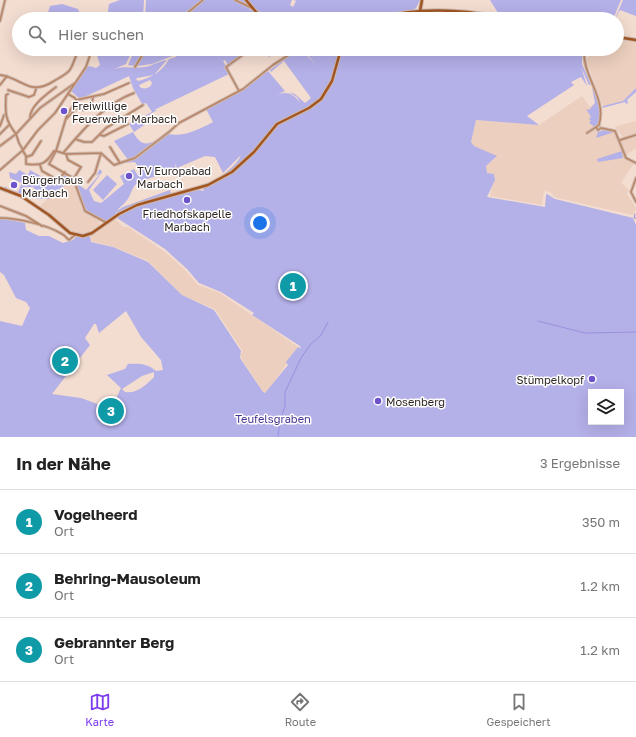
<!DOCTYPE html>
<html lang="de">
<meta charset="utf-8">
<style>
body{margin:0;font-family:"Golos Text",sans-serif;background:#f2f2f2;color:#222}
.controls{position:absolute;right:12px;bottom:12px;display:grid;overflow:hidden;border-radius:0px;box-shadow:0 4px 16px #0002}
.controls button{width:36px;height:36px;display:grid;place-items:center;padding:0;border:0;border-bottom:1px solid #e0e0e0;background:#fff;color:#222;font:20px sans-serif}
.you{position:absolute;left:260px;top:223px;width:14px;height:14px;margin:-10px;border:3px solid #fff;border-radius:50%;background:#1a73e8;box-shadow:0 0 0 6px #1a73e833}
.badge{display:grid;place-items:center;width:26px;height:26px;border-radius:50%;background:#7c3aed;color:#fff;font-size:13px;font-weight:700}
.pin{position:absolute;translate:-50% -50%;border:2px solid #fff;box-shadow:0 1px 4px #0006}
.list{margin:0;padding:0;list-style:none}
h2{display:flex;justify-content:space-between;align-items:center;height:52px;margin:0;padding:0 16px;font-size:17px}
h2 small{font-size:13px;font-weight:400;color:#767676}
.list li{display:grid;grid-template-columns:26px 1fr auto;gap:12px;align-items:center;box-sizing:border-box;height:64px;padding:0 16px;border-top:1px solid #e0e0e0}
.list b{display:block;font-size:15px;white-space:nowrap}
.list p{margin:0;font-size:13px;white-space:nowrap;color:#767676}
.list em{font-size:13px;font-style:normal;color:#767676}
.icon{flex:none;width:22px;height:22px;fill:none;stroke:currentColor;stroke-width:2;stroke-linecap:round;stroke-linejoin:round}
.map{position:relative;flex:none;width:636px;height:437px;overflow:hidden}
.search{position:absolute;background:#fff;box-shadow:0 4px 16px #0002;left:12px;right:12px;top:12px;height:44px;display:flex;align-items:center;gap:10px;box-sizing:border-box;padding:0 14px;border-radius:22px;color:#767676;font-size:15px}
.sheet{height:244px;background:#fff}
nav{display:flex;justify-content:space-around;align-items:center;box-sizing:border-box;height:56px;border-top:1px solid #e0e0e0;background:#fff;font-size:11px;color:#767676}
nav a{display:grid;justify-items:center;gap:2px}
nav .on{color:#7c3aed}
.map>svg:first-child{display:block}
.built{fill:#eccfbe}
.green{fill:#b4b0e8;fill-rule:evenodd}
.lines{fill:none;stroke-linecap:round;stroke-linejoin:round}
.stream{stroke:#9990e0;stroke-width:1}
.street-casing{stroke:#ccb8ad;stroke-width:3.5}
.secondary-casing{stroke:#ccb8ad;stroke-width:4.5}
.street{stroke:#ba8566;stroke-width:1.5}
.secondary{stroke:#a35623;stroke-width:2.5}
.poi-dot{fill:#6c53cc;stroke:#fff;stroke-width:1.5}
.labels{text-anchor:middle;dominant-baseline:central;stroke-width:3;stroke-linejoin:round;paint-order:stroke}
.poi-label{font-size:11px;fill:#2f2622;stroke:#fff;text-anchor:start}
.park-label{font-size:11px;fill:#493591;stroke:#fff}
</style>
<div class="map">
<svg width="636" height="437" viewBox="0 0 636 437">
<rect width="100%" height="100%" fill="#f3dcd0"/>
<!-- built -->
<path class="built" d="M 617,40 L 636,42 L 636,88 L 623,101 L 606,107 L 603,106 L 586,59 L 598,49 L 617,49 Z
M 582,96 L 590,107 L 595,103 L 594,129 L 597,131 L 607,129 L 614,132 L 624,156 L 629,161 L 634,163 L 621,183 L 629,190 L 627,194 L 636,208 L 633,215 L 575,202 L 555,197 L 550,192 L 544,191 L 542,205 L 490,196 L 495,176 L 494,174 L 487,173 L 486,166 L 496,158 L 474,146 L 471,142 L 476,120 L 539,125 Z
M 635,121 L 636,122 L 636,148 L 626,155 L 621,141 L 623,137 L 615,127 Z
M 72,180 L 79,194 L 81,207 L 85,211 L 100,221 L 99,227 L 83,234 L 68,231 L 52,215 L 39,207 L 50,196 Z
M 115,219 L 123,227 L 128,227 L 165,252 L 185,270 L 198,285 L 220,293 L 298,347 L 267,392 L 263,392 L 241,358 L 242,350 L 215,309 L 182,295 L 148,261 L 114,247 L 91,241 L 91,236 Z"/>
<!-- green -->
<path class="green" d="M 120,0 L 144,0 L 143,19 L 107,19 L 109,4 Z
M 146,0 L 234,0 L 239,3 L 235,0 L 245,0 L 250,10 L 252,9 L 266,19 L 181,19 L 195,8 L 194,7 L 178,19 L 145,19 Z
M 247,0 L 292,0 L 290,5 L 293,7 L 296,1 L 294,0 L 420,0 L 416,8 L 412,11 L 413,14 C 441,9 469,12 497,18 L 498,13 L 490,0 L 621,0 L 613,19 L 271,19 L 259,13 Z
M 623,0 L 636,0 L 636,16 L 620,10 L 615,19 Z
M 62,4 L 78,9 L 82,19 L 46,19 L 50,6 Z
M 95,49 L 133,49 L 126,64 L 112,70 C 126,65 131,69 145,67 C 152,66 159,61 167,60 L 154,75 L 137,78 L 136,79 L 138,81 C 151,78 163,71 169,59 L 176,57 L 175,55 L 152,64 L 137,66 L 140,60 L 134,66 L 128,65 L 135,49 L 149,49 L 146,52 C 153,55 158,51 165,49 C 171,47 181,49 188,49 L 190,51 L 192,49 L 199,49 L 195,52 L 202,49 L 212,49 L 209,51 L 218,49 L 220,52 L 224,49 L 251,49 L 228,68 L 227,66 L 234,61 L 228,65 L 225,60 L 223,61 L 226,66 L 223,68 L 226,68 L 229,74 L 154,110 L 157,110 L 144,118 L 147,123 L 134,132 L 129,124 L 152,112 L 146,103 L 142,104 L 133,88 L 129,76 L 80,99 L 71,91 L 86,69 L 89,66 L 96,68 L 100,65 ZM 150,80 L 152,83 C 151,88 144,90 140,87 L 139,85 Z
M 263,49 L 283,49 L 269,57 Z
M 299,49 L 301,49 L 316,65 L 303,49 L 312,55 L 313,50 L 320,53 L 324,50 L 327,51 L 326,49 L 582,49 L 582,64 L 591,85 L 589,85 L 581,67 L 587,86 L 581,77 L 571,82 L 574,85 L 527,116 L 539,125 L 476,120 L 471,142 L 474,146 L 497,156 L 486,166 L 487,173 L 494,174 L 495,180 L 487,197 L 545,207 L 546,195 L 547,194 L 555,199 L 633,218 L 636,225 L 636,437 L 0,437 L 0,321 L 22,326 L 30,308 L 26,302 L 16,298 L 4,275 L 0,272 L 0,218 L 25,223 L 26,230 L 39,236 L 49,236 L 63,243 L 73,240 L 76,237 L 90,236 L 91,242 L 113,247 L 148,262 L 182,295 L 214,310 L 241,351 L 240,358 L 263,392 L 265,393 L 288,365 L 286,362 L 298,347 L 301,348 L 300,346 L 252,315 L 254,313 L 221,292 L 199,283 L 187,269 L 165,249 L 117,218 C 138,199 173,196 199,190 L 204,191 L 203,188 L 221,179 L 217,179 C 225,173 237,165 241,155 L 223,173 L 215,157 L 205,156 L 177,168 L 175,163 L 185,156 L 175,163 L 176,171 C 162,176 148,176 135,185 C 132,189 131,193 129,197 C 125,205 116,208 115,216 L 107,221 C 80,215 86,203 77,185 L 78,184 L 86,190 L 101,173 L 96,176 L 100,169 L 102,172 L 103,171 L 89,190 L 94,201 L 101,203 L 124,184 L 120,176 L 134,169 L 138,176 L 138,171 L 140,170 L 135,162 L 124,163 L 129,161 L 114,141 L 133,132 C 141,146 147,146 160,138 L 147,148 L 168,134 C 184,137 198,130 213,122 L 206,109 L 240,92 L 268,71 L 285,91 L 272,97 C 287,89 294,94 301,104 L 297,97 L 289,92 L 295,94 L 305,103 L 311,98 L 284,61 L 271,72 L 270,70 ZM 126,311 L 141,337 L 161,360 L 163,370 L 156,371 C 149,364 138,363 128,364 L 125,369 L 107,375 L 121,388 L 111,409 L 81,398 L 52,394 L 90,345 L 85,338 L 94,324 L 96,324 L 99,333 ZM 154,372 L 154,377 C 146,385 137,394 125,392 L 122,389 L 142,376 ZM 591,392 L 621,392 L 621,422 L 591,422 Z
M 592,87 C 600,98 605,117 595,127 L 589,123 L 591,121 L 589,119 L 591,117 L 586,109 L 589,110 L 595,103 Z
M 636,88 L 636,92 L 627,100 L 628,103 L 626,104 L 625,102 L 602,108 L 603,106 L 623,101 Z
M 604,130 L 614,132 L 596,138 L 598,132 Z
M 622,151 L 623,158 L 598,162 L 597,159 Z
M 19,170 L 28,175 L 30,170 L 56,185 L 65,174 L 69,176 L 64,180 L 67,184 L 49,196 L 49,199 L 36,199 L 35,197 L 40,196 L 33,187 L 24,187 L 24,190 L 21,190 L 28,196 L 5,188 L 6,186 L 7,188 L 18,192 L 22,183 L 10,178 L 9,172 L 16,174 Z
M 107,175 L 117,184 L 103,200 L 93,190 Z
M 170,190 L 171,194 L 136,204 L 116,215 L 117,211 L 123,207 Z"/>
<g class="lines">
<!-- stream -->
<path class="stream" d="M 635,214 L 634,218 L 636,218
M 538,321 L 585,333 L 636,332
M 278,436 L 280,421 L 285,406 L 285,392 L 301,358 L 310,345 L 321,335 L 328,322"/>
<defs>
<path id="street" d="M 235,0 L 252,8
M 180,19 L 203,0
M 0,21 L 5,0
M 584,49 C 582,77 607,97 599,125
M 135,67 L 146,49
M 0,75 C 23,78 29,97 54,81 C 59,78 65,75 69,71 C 74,65 74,57 79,51 L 85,50 L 90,55 L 86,67 L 55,113 L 38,130 L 23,150 L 0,170
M 0,85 L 7,76
M 8,90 L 29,97 L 34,95 L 36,89
M 239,91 L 226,67 L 251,49
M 68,94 L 75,98 L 76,101 L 67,115 L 56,151 L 49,164 L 73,178 L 85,211 L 107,223
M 76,100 L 104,94 L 129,83
M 83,110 L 92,102 L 93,98
M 30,117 C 31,105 47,94 56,87
M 66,119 L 79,106
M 0,126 L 4,115
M 596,127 L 598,130 L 601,128
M 601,128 L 615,131 L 626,158 L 636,163
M 587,133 L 599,125
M 0,134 L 9,125
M 100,135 L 104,136 L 128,124
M 75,139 L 84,142 L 92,142 L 106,128 L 143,105
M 620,140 L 636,135
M 0,146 L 16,134 C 5,120 5,113 6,95 L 8,94
M 110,147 L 120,163
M 23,150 L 19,143 L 16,134 L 40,108 L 75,83
M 23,151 L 26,156 L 26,164 C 41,166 46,164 54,151 L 56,151
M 56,151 L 66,154 L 101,153 L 114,165 L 135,158 L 169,132 L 179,123 L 243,89 L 273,65 L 298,49
M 63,153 C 84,129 104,104 134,93
M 66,154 L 68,160 L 81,167 L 74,178
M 26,157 L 32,155 L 41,141
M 40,165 L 42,171 L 58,180 L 65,172
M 636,178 L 631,192 L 636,202
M 88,182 L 95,173 L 101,153
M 0,206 L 26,216 L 42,226
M 0,218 C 17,218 48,225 62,234 C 65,235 66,238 69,240 L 75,235"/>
<path id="secondary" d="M 246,0 L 256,12 L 269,19
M 420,11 L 422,0
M 377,19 C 423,5 470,11 517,19
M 617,37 L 636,40
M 0,188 L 21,196 L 49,215 L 70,233 L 83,236 L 92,233 L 119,214 L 137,205 L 208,185 L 232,172 L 254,152 L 277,124 L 309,108 L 321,99 L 332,81 L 341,49"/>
</defs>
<!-- street casing -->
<use href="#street" class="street-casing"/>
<!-- secondary casing -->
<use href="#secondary" class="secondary-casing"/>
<!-- street -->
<use href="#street" class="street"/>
<!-- secondary -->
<use href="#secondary" class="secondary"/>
</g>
<!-- markers -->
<g class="poi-dot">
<circle cx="64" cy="111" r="4"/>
<circle cx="129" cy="176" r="4"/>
<circle cx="14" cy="185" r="4"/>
<circle cx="187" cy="200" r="4"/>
<circle cx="592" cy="379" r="4"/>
<circle cx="378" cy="401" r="4"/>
</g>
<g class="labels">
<!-- poi labels -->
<g class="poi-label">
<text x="72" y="105">Freiwillige<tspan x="72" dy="13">Feuerwehr Marbach</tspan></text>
<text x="137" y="170">TV Europabad<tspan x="137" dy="13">Marbach</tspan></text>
<text x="22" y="179">Bürgerhaus<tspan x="22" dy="13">Marbach</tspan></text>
<text x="187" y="213" text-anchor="middle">Friedhofskapelle<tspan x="187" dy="13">Marbach</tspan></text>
<text x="584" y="379" text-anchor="end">Stümpelkopf</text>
<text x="386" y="401">Mosenberg</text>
</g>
<!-- park labels -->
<g class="park-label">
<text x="273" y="418">Teufelsgraben</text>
</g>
</g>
</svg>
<div class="controls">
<button><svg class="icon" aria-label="layers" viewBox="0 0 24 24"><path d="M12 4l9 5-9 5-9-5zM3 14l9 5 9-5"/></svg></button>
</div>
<div class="you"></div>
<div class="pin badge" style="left:293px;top:286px;background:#0f9aa8">1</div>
<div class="pin badge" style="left:65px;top:361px;background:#0f9aa8">2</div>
<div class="pin badge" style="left:111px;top:411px;background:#0f9aa8">3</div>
<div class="search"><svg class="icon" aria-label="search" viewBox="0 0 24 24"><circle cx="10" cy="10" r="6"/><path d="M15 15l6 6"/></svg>Hier suchen</div>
</div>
<section class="sheet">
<h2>In der Nähe<small>3 Ergebnisse</small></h2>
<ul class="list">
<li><span class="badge" style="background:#0f9aa8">1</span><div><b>Vogelheerd</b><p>Ort</p></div><em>350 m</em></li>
<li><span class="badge" style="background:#0f9aa8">2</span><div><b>Behring-Mausoleum</b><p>Ort</p></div><em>1.2 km</em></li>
<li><span class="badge" style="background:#0f9aa8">3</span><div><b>Gebrannter Berg</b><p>Ort</p></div><em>1.2 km</em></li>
</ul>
</section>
<nav>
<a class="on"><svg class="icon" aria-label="map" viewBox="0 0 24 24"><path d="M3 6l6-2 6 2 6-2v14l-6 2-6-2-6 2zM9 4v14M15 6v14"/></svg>Karte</a>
<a><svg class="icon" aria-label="directions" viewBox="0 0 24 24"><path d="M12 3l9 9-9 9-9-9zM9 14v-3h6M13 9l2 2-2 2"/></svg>Route</a>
<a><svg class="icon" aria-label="saved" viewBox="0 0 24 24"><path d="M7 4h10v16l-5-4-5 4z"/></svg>Gespeichert</a>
</nav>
